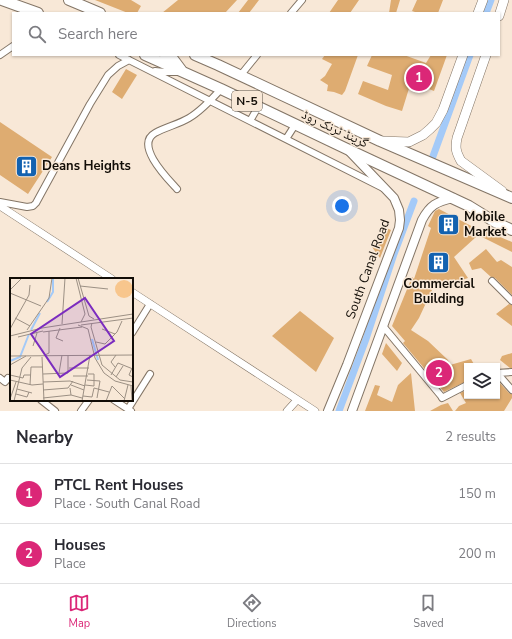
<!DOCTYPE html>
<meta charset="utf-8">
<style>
body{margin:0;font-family:"Nunito Sans","Noto Naskh Arabic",sans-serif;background:#f2f2f3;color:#2b2b33}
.controls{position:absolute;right:12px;bottom:12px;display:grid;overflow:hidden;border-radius:0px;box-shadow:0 1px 3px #0004}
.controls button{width:36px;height:36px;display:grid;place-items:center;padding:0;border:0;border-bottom:1px solid #e1e1e2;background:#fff;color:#2b2b33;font:20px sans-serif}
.you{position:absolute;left:342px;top:206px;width:14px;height:14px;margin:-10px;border:3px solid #fff;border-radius:50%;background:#1a73e8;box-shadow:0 0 0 6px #1a73e833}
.badge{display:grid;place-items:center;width:26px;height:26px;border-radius:50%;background:#db2777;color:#fff;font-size:13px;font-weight:700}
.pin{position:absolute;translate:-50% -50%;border:2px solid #fff;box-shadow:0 1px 4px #0006}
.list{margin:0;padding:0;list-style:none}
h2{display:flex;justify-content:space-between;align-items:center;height:52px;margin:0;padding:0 16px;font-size:17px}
h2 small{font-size:13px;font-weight:400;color:#7c7c81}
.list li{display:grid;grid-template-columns:26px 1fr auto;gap:12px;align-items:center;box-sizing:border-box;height:60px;padding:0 16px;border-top:1px solid #e1e1e2}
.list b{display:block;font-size:15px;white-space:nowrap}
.list p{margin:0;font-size:13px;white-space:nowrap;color:#7c7c81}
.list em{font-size:13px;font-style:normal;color:#7c7c81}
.icon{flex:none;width:22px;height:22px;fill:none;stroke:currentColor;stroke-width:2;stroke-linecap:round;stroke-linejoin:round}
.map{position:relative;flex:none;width:512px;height:411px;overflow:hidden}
.search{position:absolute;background:#fff;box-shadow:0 1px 3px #0004;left:12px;right:12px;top:12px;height:44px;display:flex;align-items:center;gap:10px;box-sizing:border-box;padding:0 14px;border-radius:0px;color:#7c7c81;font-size:15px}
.sheet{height:172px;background:#fff}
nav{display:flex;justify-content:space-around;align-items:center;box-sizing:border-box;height:56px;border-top:1px solid #e1e1e2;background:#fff;font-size:11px;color:#7c7c81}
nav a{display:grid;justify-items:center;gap:2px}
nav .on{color:#db2777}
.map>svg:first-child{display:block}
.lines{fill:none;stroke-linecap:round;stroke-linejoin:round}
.canal{stroke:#a4caf8;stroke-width:7}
.building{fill:#deac71}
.minor-casing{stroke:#837566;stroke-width:8}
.tertiary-casing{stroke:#837566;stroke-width:8}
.secondary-casing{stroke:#837566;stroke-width:10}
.primary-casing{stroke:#837566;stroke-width:10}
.trunk-casing{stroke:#837566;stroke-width:12}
.minor{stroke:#fff;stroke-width:6}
.tertiary{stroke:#fff;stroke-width:7}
.secondary{stroke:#fff;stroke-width:8}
.primary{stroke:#fff;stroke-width:9}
.trunk{stroke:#fff;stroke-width:10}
.labels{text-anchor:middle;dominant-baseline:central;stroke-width:3;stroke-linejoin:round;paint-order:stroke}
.shield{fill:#f8e8d7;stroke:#574f45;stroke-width:1}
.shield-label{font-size:12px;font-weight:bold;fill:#120d07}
.street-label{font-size:13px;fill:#120d07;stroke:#f8e8d7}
.poi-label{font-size:13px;font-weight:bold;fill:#120d07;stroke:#f8e8d7;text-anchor:start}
.inset-river{fill:none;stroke:#a4caf8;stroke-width:2}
.inset-road{fill:none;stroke:#9c9084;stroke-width:1}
.view{fill:#7b2cbf;fill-opacity:0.15;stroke:#7b2cbf;stroke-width:2}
.inset-edge{fill:none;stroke:#120d07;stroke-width:2}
</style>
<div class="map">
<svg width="512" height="411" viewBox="0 0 512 411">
<rect width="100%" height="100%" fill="#f8e8d7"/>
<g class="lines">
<!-- canal -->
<path class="canal" d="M 486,13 L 491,0
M 432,159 L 470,55
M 339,411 L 366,339 L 394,254 L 414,201"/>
</g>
<!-- building -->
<path class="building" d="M 95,0 L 131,0 L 141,6 L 137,13 L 128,13 Z
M 178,0 L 237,0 L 225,13 L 162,13 Z
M 248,0 L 259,0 L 249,13 L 238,13 Z
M 338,0 L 359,0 L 350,13 L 329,13 Z
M 391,0 L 400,0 L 396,13 L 389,13 Z
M 417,0 L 443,0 L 438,13 L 418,13 L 412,11 Z
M 325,55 L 358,55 L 345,91 L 342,95 L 334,92 L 327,91 L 328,85 L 320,80 L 325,76 L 332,64 L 322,59 Z
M 372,55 L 404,55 L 426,63 L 431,55 L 447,55 L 434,91 L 411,82 L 402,111 L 386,106 L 358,94 L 363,81 L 388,90 L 392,75 L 367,66 Z
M 126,69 L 137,75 L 122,99 L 112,92 Z
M 0,122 L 52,157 L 28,194 L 0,175 Z
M 439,209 L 477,229 L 479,228 L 512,242 L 512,252 L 472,232 L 476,237 L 454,257 L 468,278 L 443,286 L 436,279 L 428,288 L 432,290 L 419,318 L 411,330 L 428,341 L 448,360 L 450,365 L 471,359 L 475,366 L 467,366 L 467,381 L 444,392 L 403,343 L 405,341 L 392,326 L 412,277 L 414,279 L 431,228 L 428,226 L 435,211 Z
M 386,228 L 391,230 L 380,258 L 372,247 L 377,240 L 378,240 L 380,236 Z
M 486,249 L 497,262 L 501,260 L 512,267 L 512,295 L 495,278 L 491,277 L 481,268 L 472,270 L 469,263 Z
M 509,304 L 512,305 L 512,326 L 496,314 Z
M 300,311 L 334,338 L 316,372 L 272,336 Z
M 386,343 L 402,363 L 397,371 L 382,354 Z
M 512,353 L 512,368 L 510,368 L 500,360 L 502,356 Z
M 411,373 L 415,411 L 365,411 L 375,385 L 380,386 L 377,395 L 392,402 L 398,385 Z
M 497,380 L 509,393 L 512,394 L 512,398 L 504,411 L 455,411 L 459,406 L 466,403 L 460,393 L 467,390 L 467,396 L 497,396 Z
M 448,403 L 453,411 L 430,411 L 441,405 Z"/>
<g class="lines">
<defs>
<path id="minor" d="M 291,13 L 302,0
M 0,55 L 13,46
M 119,55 L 383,188
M 155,71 L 165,72 L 180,72
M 240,76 L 257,55
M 250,121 L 258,107
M 286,139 L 295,125
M 177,189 C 168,179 134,145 155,133 C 166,127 179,124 189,118 C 201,111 212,99 221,89
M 0,202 L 27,207 L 33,206 L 36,203 L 90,104 L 108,75 L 118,66 L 129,60
M 492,281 L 512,301
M 383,326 L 441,396 L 442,398 L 467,385
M 132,333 L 150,304
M 497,373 L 512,390
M 497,373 L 512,372
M 0,378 L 5,382 L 8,378 L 11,380
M 41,400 L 55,411
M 114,400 L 131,411
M 128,409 L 150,374
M 81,411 L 89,400"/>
<path id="tertiary" d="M 0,206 L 112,279
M 132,292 L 315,411
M 287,411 L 297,400"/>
<path id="secondary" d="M 328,411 L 347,365 L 399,228 L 400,220 L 399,210 L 394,198 L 350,152
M 352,411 L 422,220 C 430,205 436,202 453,198"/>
<path id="primary" d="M 478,13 L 483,0
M 499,16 L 504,0
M 486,55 L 457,138 C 455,148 456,152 461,161 L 502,191
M 381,141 L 409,142 L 423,135 L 430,129 L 436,123 L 443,110 L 463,55"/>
<path id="trunk" d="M 2,0 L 38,13
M 69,0 L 100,13
M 145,55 L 221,89 L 347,149 L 469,206 L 495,222 L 512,230
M 165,55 L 173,59 L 182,71
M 195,55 L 218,65 L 380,141 L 512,198"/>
</defs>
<!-- minor casing -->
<use href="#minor" class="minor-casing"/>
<!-- tertiary casing -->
<use href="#tertiary" class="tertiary-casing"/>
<!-- secondary casing -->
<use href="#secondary" class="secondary-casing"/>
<!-- primary casing -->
<use href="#primary" class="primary-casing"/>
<!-- trunk casing -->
<use href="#trunk" class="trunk-casing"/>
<!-- minor -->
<use href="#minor" class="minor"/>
<!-- tertiary -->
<use href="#tertiary" class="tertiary"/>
<!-- secondary -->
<use href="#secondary" class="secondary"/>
<!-- primary -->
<use href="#primary" class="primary"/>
<!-- trunk -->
<use href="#trunk" class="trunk"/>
</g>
<!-- icons -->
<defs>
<symbol id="building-square" viewBox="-11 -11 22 22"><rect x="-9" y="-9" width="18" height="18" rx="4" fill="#1362b0" stroke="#f8e8d7"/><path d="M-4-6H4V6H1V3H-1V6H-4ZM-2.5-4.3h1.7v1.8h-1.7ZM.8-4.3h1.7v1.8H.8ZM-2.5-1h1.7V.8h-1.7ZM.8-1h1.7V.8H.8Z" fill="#fff"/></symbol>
</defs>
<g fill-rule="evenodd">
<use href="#building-square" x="14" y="154" width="25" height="25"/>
<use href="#building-square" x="436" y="212" width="25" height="25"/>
<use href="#building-square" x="426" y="250" width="25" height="25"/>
</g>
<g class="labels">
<!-- shield labels -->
<rect class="shield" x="232" y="91" width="30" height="20" rx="3"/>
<g class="shield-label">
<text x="247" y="101">N-5</text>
</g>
<!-- street labels -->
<g class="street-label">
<text transform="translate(335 129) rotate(25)">گرینڈ ٹرنک روڈ</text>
<text transform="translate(368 269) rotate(-70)">South Canal Road</text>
</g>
<!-- poi labels -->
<g class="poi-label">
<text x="42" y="166">Deans Heights</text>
<text x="464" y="217">Mobile<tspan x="464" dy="15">Market</tspan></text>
<text x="439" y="284" text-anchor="middle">Commercial<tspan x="439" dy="15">Building</tspan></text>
</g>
</g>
<!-- overview -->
<g transform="translate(10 278)">
<rect width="123" height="123" fill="#f8e8d7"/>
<path d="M105 11a9 9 0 1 1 18 0a9 9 0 1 1-18 0Z" fill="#f8c68d"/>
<path class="inset-river" d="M 37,24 L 43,14 L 43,0M 21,52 L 30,35M 82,61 L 88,82M 0,83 L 10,79 L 19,56"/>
<path class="inset-road" d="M 66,0 L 75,36 L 71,44M 68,0 L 79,38 L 84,41M 70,8 L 98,11M 0,12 L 12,0M 0,15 L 31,28M 5,40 L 20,48M 82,45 L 81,49 L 92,87 L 110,102 L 123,104M 52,46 L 55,0M 68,47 L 78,51 L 85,80 L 94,95 L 105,103 L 123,108M 71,47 L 123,40M 50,50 L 46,60 L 53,63M 0,51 L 19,17 L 20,7M 92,51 L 105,56M 17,52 L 39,20 L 42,0M 33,54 L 72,49M 0,58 L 32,50 L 123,36M 8,59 L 33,53M 86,64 L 95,66 L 107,54 L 112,43M 23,68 L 27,55M 35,77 L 39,75 L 39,53M 0,78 L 123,77M 32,79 L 34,123M 0,87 L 16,78M 105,89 L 101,84 L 106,77M 59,90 L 79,90M 122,90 L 119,97 L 123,99M 49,95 L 52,77M 33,96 L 58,95 L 58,77M 0,97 L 13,100 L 14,97 L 21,97M 101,97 L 108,85 L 123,91M 63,98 L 78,98M 106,99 L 113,88M 0,102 L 22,107 L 33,106M 77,102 L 90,103 L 87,120M 33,104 L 60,103 L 75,108M 20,107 L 21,89 L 33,89M 61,107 L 74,112M 75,107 L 84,108 L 84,96 L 78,96M 121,108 L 122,123M 60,110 L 61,117 L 72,120M 7,111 L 22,115M 33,112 L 58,110 L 63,103M 6,116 L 17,119 L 19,114M 73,118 L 82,119 L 84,110 L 99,114M 33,120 L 61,117M 0,121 L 6,104M 4,123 L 12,90 L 21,79M 72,123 L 80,77M 96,123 L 102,108 L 115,121M 114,123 L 118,107"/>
<path class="view" d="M 75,20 L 104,63 L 50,99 L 21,56 Z"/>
<rect width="123" height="123" class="inset-edge"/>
</g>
</svg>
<div class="controls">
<button><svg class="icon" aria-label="layers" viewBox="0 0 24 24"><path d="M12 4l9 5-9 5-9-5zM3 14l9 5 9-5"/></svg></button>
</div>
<div class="you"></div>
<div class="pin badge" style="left:419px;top:78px">1</div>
<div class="pin badge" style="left:439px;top:373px">2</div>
<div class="search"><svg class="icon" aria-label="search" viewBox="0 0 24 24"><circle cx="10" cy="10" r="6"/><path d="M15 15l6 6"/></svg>Search here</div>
</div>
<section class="sheet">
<h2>Nearby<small>2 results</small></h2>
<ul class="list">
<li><span class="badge">1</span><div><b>PTCL Rent Houses</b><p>Place · South Canal Road</p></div><em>150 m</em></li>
<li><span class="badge">2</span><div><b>Houses</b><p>Place</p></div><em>200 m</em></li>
</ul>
</section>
<nav>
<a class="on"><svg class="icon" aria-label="map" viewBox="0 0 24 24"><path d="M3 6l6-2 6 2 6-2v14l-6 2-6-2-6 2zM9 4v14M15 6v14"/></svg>Map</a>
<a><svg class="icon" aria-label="directions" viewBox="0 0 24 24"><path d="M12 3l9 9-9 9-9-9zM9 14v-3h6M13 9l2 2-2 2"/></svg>Directions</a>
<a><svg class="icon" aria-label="saved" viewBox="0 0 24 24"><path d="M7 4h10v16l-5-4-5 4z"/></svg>Saved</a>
</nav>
